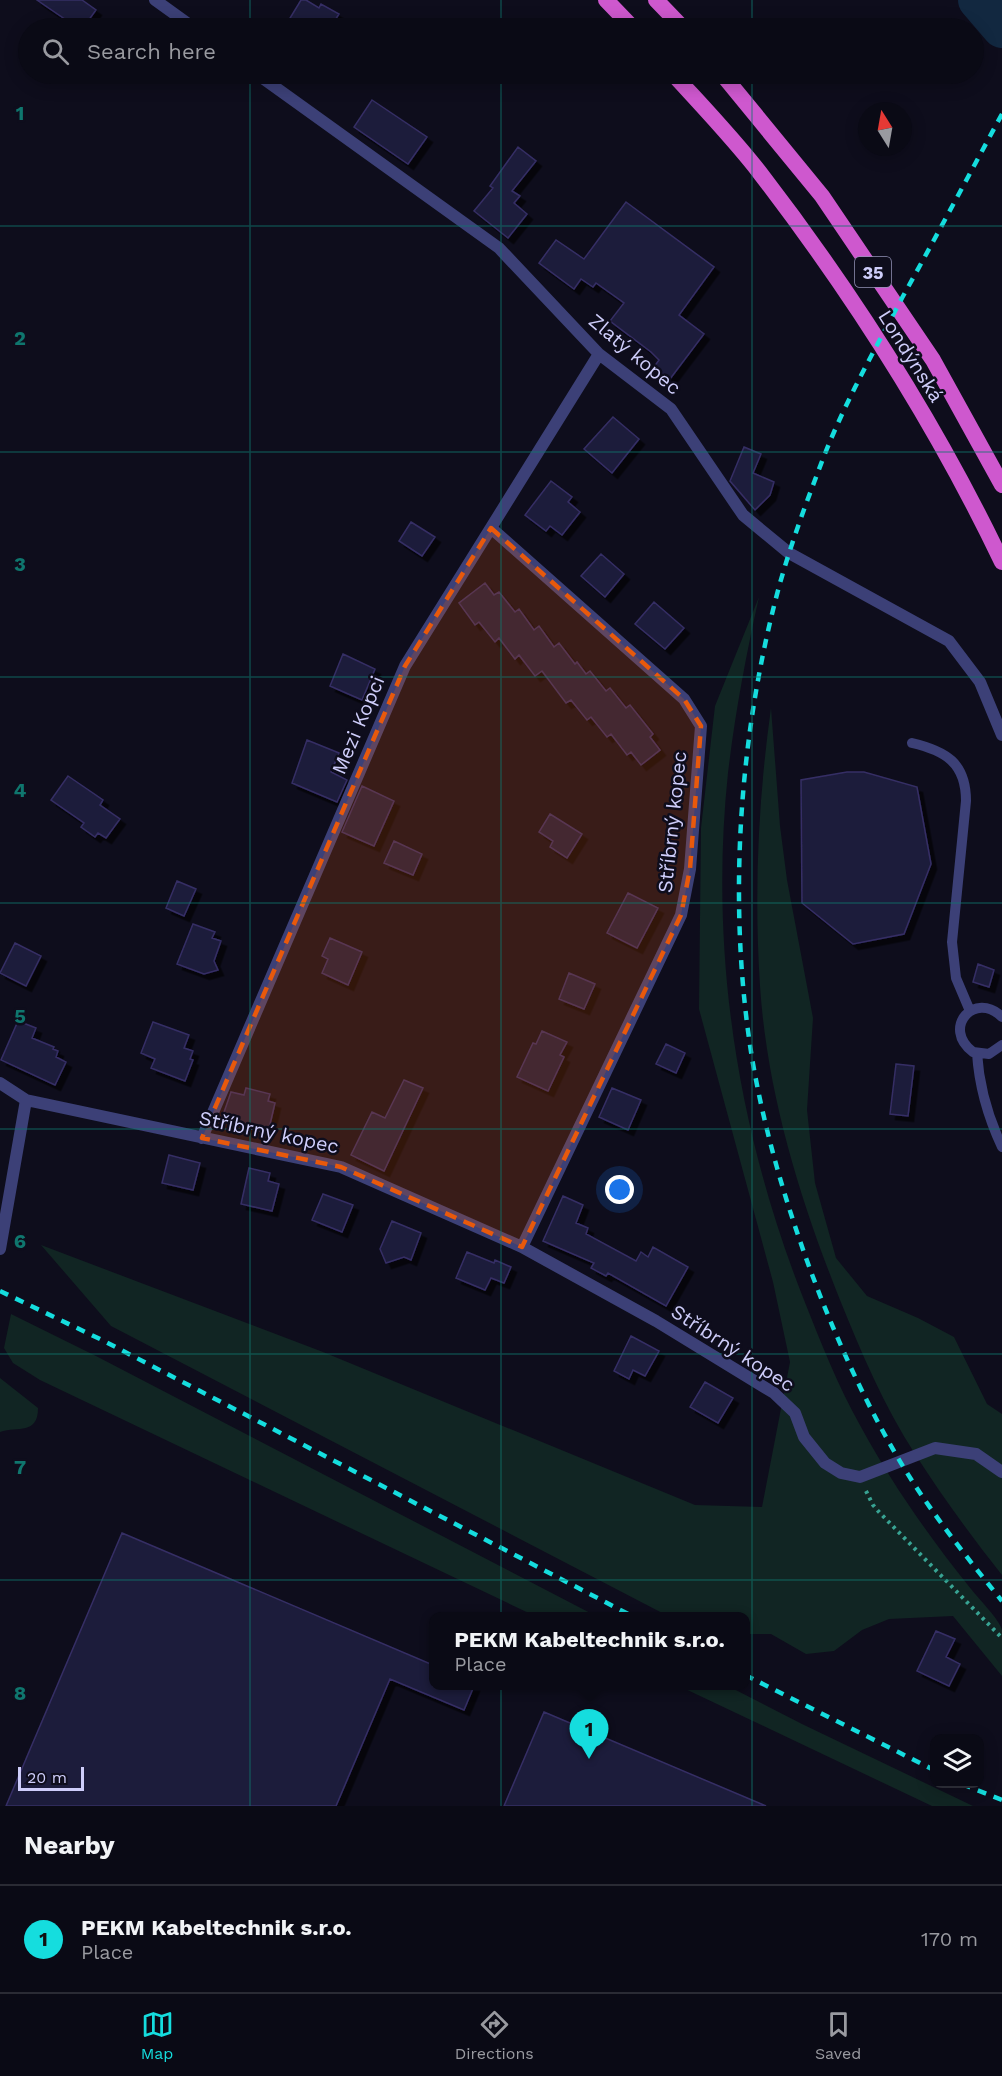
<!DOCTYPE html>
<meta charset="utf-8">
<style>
body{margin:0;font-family:"Work Sans",sans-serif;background:#13131e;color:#f1f3f6}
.controls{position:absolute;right:18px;bottom:18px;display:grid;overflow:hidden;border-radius:12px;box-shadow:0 3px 15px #0003}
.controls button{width:54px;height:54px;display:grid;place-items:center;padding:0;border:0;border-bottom:2px solid #2a2b34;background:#0a0a15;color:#f1f3f6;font:30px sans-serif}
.compass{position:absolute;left:858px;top:102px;width:54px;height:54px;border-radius:50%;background:#0a0a15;box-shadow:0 3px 15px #0003;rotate:349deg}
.scale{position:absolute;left:18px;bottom:15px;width:66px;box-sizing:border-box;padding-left:6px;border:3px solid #cecdfa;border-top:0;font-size:16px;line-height:21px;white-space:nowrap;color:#cecdfa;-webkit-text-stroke:4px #0e0d1c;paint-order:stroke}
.you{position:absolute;left:620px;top:1190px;width:21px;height:21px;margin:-15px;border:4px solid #fff;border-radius:50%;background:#1a73e8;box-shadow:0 0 0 9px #1a73e833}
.badge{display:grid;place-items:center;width:39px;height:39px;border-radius:50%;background:#15ddde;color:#111;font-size:20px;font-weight:700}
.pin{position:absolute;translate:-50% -50px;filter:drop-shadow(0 2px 3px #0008)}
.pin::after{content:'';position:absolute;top:32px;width:21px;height:18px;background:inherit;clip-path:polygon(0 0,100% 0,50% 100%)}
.popup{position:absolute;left:429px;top:1612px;width:321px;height:78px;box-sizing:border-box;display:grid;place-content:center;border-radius:12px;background:#0a0a15;filter:drop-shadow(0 2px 4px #0005);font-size:20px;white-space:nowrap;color:#999aa0}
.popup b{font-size:22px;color:#f1f3f6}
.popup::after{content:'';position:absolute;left:50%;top:100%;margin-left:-12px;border:12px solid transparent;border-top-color:#0a0a15}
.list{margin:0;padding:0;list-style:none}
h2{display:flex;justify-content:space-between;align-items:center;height:78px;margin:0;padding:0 24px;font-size:26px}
h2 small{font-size:20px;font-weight:400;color:#999aa0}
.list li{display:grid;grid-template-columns:39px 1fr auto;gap:18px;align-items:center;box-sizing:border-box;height:108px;padding:0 24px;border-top:2px solid #2a2b34}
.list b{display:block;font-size:22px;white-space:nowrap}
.list p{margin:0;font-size:20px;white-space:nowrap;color:#999aa0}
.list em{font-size:20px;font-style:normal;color:#999aa0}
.icon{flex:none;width:33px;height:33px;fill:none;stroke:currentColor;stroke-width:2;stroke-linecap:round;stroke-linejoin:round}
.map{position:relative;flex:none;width:1002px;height:1806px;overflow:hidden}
.search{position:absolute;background:#0a0a15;box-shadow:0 3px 15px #0003;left:18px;right:18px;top:18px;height:66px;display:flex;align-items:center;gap:15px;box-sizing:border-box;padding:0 21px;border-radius:33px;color:#999aa0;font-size:22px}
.sheet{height:186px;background:#0a0a15}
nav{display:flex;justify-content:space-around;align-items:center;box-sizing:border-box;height:84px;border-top:2px solid #2a2b34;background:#0a0a15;font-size:16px;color:#999aa0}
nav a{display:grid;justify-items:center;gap:3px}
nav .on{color:#15ddde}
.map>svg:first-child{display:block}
.green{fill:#112523}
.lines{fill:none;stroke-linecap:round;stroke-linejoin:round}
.river{stroke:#122840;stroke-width:40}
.building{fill:#1f1b3b;stroke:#352f65;stroke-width:1.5;filter:url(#shadow)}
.path{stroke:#38a393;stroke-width:4;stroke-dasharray:3 4.5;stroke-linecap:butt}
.service{stroke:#3c4077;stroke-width:10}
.minor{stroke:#3c4077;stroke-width:12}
.trunk{stroke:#ce58ce;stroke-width:16}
.rail{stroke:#15ddde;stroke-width:4.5;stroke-dasharray:9 8;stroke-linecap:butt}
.marked{fill:#e8590c;fill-opacity:0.2;stroke:#e8590c;stroke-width:4.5;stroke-dasharray:12 8;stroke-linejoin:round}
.grid{fill:none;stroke:#0f766e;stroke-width:1.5;stroke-opacity:0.55}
.labels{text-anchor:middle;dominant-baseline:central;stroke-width:5;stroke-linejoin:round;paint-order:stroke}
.shield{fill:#0e0d1c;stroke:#9493b7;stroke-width:1.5}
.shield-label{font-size:18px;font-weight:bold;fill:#cecdfa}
.street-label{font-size:20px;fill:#cecdfa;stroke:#0e0d1c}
.grid-label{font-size:20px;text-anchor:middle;font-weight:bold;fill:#0f766e;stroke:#0e0d1c;stroke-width:5;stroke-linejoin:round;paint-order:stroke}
</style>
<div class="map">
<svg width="1002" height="1806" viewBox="0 0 1002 1806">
<defs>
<filter id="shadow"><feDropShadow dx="5.5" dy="5.5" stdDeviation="0" flood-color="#0009"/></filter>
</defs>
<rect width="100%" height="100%" fill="#0e0d1c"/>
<!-- green -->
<path class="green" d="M 759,597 C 746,655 735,714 728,773 C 709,953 738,1133 804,1300 C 821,1343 838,1386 861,1427 C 892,1484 930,1538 971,1589 C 978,1598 1000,1620 1002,1630 C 1002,1644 1002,1662 1002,1676 L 953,1616 L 889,1619 L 862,1630 L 834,1651 L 806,1654 L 771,1634 L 745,1634 L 745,1616 L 668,1616 L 111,1326 L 41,1245 L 323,1352 L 695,1505 L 762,1507 L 790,1362 L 773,1282 L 699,1009 L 701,828 L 715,706 Z
M 771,708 L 780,826 L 787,880 L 813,1018 L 807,1110 L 815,1183 L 836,1258 L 867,1296 L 918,1318 L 954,1337 L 987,1404 L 1002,1414 L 1002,1575 C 971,1536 942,1496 915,1454 C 884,1406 861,1352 840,1300 C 800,1200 767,1093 760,986 C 754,892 758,801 771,708 Z
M 11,1314 L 96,1356 L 596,1616 L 535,1616 L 40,1380 L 13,1363 L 4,1348 Z
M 0,1378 L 38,1408 C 38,1435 18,1426 0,1432 Z
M 679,1686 L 728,1686 L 802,1724 L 973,1806 L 932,1806 Z"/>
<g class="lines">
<!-- river -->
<path class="river" d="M 978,0 L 1002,28"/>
</g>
<!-- building -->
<path class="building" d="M 37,0 L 82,0 L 96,10 L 83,28 L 78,28 Z
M 301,0 L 306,0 L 319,8 L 321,4 L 339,14 L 330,28 L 284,28 Z
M 372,100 L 427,137 L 408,164 L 354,127 Z
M 518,147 L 536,161 L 512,191 L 520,196 L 514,203 L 527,214 L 508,238 L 474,211 L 493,188 L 490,186 Z
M 626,202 L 714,267 L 679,315 L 704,334 L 670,379 L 654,367 L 659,360 L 651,352 L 610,321 L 624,303 L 596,283 L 593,287 L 581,279 L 574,289 L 539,263 L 556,240 L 584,259 Z
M 613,417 L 639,439 L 612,473 L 584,449 Z
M 744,447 L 761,454 L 753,473 L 774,482 L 770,495 L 755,510 L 730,481 Z
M 551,481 L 572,497 L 568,502 L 580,512 L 562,535 L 550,526 L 546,531 L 525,515 Z
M 411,522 L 435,537 L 422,556 L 399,541 Z
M 601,554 L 624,574 L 605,597 L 581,576 Z
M 485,583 L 494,595 L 499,592 L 515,612 L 519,609 L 534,630 L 539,626 L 554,647 L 559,643 L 575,664 L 577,662 L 586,674 L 590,671 L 606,691 L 610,688 L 626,708 L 630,705 L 653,734 L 650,737 L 660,750 L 641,765 L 631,752 L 627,755 L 611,734 L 607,737 L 591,717 L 587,720 L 571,700 L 566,703 L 542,671 L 535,676 L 519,655 L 515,659 L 499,638 L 495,642 L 479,622 L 475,625 L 459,603 Z
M 654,602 L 684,628 L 665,649 L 635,624 Z
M 343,654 L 375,669 L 362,700 L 330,686 Z
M 307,740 L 339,753 L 331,772 L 347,780 L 337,802 L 292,783 Z
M 847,772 L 864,772 L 917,787 L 931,864 L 904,934 L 853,944 L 802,903 L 801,780 Z
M 68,776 L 103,800 L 100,805 L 120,819 L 106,838 L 98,833 L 95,837 L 81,827 L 84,823 L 51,800 Z
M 362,786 L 394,801 L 374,846 L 342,832 Z
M 550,814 L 582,834 L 567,858 L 550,847 L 553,841 L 539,832 Z
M 394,841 L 422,854 L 413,875 L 384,863 Z
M 177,881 L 196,889 L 184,916 L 166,908 Z
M 628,893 L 658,908 L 637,948 L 607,933 Z
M 193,924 L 215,932 L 212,938 L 221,941 L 214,961 L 218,970 L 204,974 L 177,964 Z
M 330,938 L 362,952 L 348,985 L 322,973 L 328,959 L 322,956 Z
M 15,943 L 41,956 L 26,986 L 0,973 Z
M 978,964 L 994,970 L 989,987 L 973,982 Z
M 569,973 L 595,984 L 584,1009 L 559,999 Z
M 18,1021 L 36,1028 L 32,1038 L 54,1047 L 53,1049 L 58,1051 L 56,1057 L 66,1062 L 55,1085 L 1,1060 Z
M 153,1022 L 189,1035 L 184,1048 L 193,1051 L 190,1059 L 193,1060 L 185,1081 L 151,1068 L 155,1059 L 141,1053 Z
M 542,1031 L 567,1042 L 560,1055 L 564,1057 L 548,1091 L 517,1077 L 533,1043 L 536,1044 Z
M 666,1044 L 685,1053 L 676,1073 L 656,1064 Z
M 896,1064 L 914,1066 L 908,1116 L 890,1114 Z
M 404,1080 L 423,1088 L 384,1171 L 351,1155 L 372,1112 L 385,1118 Z
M 246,1088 L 270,1094 L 268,1101 L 275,1103 L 268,1133 L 221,1121 L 231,1092 L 244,1095 Z
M 612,1088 L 641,1100 L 628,1130 L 599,1117 Z
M 169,1155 L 200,1163 L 193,1190 L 162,1183 Z
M 249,1168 L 270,1173 L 268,1181 L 279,1184 L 272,1211 L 241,1204 Z
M 323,1194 L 353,1205 L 342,1232 L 312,1220 Z
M 563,1196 L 583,1205 L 576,1223 L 588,1228 L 586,1234 L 636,1261 L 641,1252 L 648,1257 L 653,1247 L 688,1267 L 666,1306 L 608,1273 L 606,1276 L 591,1268 L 594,1263 L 543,1241 Z
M 392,1221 L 421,1233 L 411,1260 L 404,1257 L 386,1263 L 380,1249 Z
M 467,1252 L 494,1263 L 495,1260 L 511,1267 L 504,1283 L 491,1278 L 485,1290 L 456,1278 Z
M 631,1336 L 659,1351 L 645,1376 L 633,1370 L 629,1379 L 614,1371 Z
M 705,1382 L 733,1398 L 718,1423 L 690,1407 Z
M 122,1533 L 433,1665 L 433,1686 L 474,1686 L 464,1710 L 390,1679 L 336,1806 L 6,1806 Z
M 936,1631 L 955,1639 L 946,1657 L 960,1664 L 949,1686 L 917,1671 Z
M 544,1712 L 766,1806 L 504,1806 Z"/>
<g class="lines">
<!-- path -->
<path class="path" d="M 866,1491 L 873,1505 L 879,1512 L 1002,1638"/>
<!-- service -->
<path class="service" d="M 912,743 C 946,751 966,763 966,801 L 952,942 L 956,978 L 970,1011
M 1002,1017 C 975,990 941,1028 973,1052 L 989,1054 L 1002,1045
M 977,1053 C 979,1086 988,1117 1002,1147"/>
<!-- minor -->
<path class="minor" d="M 155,0 L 194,28
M 257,74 L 499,248 L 599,354 L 671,409 L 743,515 L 789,553 L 949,641 L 980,682 L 1002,735
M 491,528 L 684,699 L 701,726 L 690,869 L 681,915 L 522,1247
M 0,1083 L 26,1100 L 341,1167 L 522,1247 L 656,1321 L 774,1393 L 795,1413 L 804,1437 L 825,1463 L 841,1473 L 860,1477 L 935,1448 L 976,1454 L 1002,1472
M 202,1138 L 405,666 L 599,354
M 0,1249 L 26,1100"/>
<!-- trunk -->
<path class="trunk" d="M 606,0 L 633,28
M 656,0 L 683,28
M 673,74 C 702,106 733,138 760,173 C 853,294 936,424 1002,562
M 722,74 L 822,196 L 933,360 L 1002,485"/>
<!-- rail -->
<path class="rail" d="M 1002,114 C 969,175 936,237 902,298 C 872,355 840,411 818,472 C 802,514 786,558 775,602 C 738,747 728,910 752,1058 C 766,1140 791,1221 821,1298 C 843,1353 868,1407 898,1458 C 928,1509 965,1555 1002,1601
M 0,1291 L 104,1341 L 632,1616
M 745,1675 L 934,1770
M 962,1784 L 1002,1800"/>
</g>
<!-- marked area -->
<path class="marked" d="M 491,528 L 684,699 L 701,726 L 690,869 L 681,915 L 522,1247 L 341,1167 L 202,1138 L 405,666 Z"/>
<!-- grid -->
<path class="grid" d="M 250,0 L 250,28M 501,0 L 501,28M 752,0 L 752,28M 250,74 L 250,1806M 501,74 L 501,1806M 752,74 L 752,1806M 0,226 L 1002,226M 0,452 L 1002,452M 0,677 L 1002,677M 0,903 L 1002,903M 0,1129 L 1002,1129M 0,1354 L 1002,1354M 0,1580 L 1002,1580"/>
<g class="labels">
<!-- shield labels -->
<rect class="shield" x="855" y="257" width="36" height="30" rx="4.5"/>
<g class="shield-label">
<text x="873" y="272">35</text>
</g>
<!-- street labels -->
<g class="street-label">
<text transform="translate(635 354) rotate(40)">Zlatý kopec</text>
<text transform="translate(911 356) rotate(58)">Londýnská</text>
<text transform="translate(358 725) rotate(-67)">Mezi Kopci</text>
<text transform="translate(672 822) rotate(-84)">Stříbrný kopec</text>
<text transform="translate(269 1132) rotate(12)">Stříbrný kopec</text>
<text transform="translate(733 1348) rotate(33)">Stříbrný kopec</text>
</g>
</g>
<g class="grid-label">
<text x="20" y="120">1</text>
<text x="20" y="345">2</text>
<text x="20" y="571">3</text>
<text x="20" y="797">4</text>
<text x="20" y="1023">5</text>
<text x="20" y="1248">6</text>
<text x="20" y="1474">7</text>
<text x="20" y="1700">8</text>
</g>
</svg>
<div class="controls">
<button><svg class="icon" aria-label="layers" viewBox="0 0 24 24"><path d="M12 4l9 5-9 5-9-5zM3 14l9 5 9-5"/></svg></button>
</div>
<svg class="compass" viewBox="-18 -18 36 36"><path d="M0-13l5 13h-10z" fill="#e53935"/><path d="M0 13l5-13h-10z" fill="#999aa0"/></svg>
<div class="scale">20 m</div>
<div class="you"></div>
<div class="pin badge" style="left:589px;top:1759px">1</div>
<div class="popup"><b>PEKM Kabeltechnik s.r.o.</b>Place</div>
<div class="search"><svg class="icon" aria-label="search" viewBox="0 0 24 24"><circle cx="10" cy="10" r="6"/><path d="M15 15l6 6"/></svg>Search here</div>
</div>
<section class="sheet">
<h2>Nearby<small></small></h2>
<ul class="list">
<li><span class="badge">1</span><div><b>PEKM Kabeltechnik s.r.o.</b><p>Place</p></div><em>170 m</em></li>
</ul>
</section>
<nav>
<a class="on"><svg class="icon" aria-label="map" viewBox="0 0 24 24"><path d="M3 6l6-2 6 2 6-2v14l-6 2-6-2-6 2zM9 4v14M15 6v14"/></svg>Map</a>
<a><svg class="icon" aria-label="directions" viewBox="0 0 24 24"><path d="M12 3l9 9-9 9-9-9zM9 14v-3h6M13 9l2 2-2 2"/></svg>Directions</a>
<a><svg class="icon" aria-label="saved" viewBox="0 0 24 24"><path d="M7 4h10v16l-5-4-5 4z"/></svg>Saved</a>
</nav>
